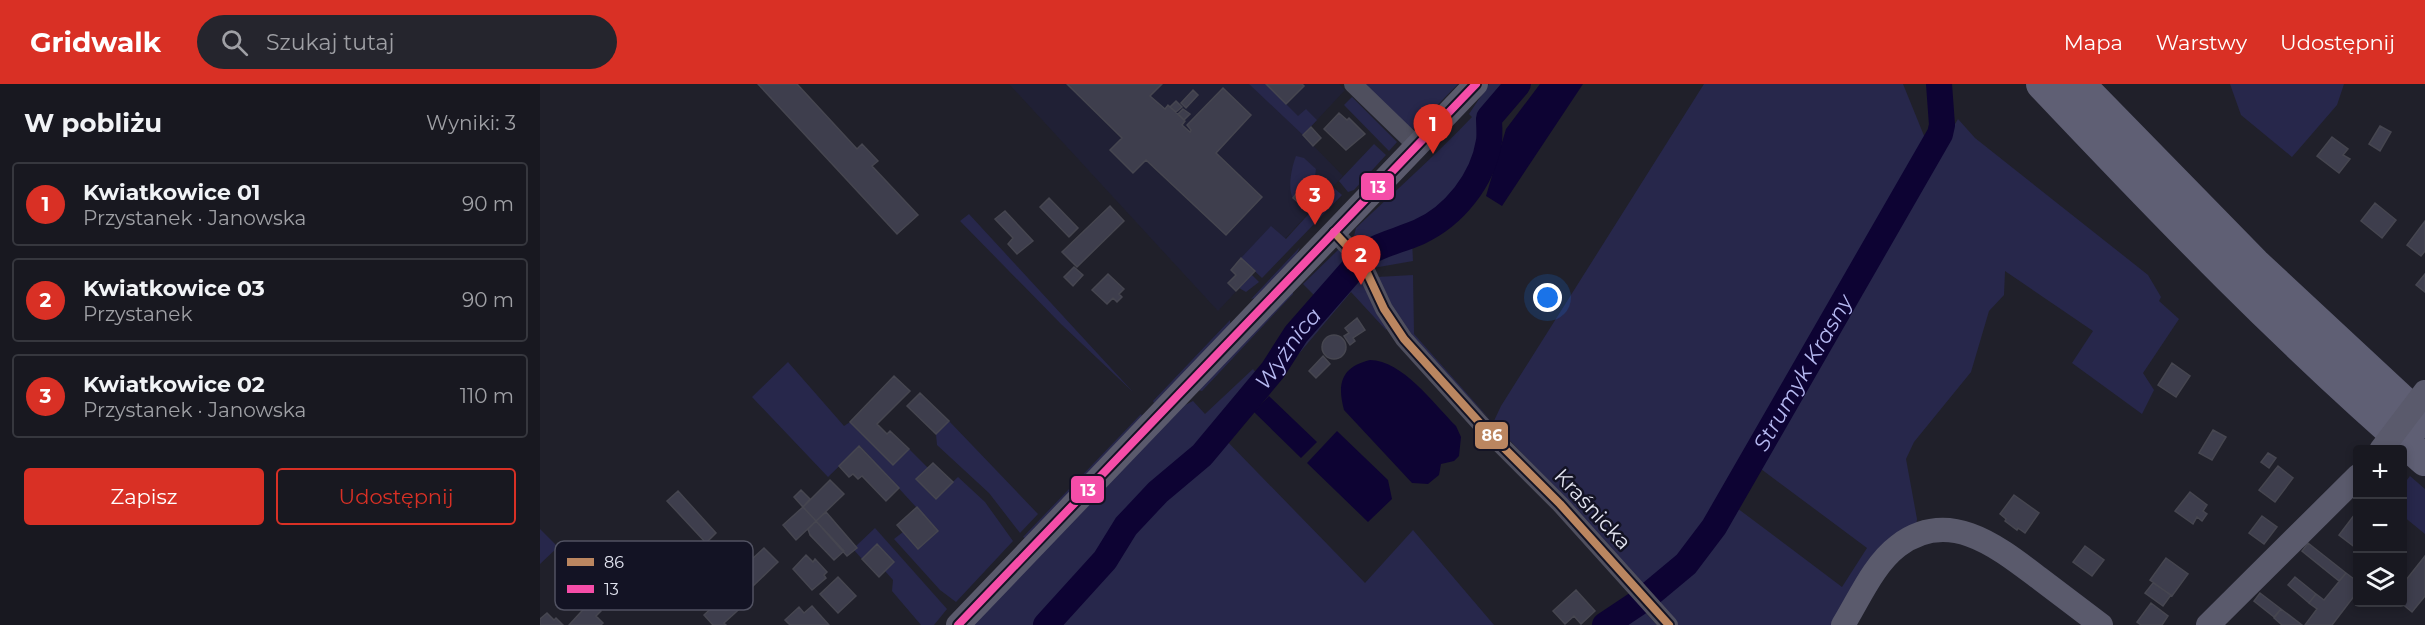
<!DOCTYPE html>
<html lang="pl">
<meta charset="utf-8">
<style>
body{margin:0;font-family:Montserrat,sans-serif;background:#25252d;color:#f1f3f6}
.controls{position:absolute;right:18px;bottom:18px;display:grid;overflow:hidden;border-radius:6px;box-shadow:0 3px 9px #0003}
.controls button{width:54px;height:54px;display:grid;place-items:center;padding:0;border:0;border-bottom:2px solid #36373e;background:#181820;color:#f1f3f6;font:30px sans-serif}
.you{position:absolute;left:1008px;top:214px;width:21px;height:21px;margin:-15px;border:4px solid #fff;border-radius:50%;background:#1a73e8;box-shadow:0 0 0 9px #1a73e833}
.badge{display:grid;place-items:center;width:39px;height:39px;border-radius:50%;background:#d93025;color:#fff;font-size:20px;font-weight:700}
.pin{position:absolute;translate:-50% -50px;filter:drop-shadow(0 2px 3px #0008)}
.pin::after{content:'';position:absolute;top:32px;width:21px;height:18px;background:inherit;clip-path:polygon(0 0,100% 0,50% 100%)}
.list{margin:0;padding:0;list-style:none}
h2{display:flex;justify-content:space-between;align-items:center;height:78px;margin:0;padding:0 24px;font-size:26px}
h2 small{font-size:20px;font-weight:400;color:#9fa0a5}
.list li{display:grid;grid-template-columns:39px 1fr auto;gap:18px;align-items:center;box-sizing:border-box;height:84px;margin:0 12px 12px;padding:0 12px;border:2px solid #36373e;border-radius:6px}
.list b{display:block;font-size:22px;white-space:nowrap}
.list p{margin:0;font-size:20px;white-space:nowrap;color:#9fa0a5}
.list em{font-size:20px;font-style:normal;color:#9fa0a5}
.actions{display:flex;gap:12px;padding:18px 24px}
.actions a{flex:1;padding:14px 0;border:2px solid #d93025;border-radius:6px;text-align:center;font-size:21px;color:#d93025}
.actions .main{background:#d93025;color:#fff}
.icon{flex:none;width:33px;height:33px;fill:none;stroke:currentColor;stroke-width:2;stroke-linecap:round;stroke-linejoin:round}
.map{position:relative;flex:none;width:1885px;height:541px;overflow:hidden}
header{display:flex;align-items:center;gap:36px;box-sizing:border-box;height:84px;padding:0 30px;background:#d93025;color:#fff}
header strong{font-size:28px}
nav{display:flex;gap:33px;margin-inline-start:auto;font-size:21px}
.search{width:420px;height:54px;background:#25252d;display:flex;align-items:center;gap:15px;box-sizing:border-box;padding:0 21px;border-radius:33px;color:#9fa0a5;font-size:22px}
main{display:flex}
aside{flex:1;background:#181820}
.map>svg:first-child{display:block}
.built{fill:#202035}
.green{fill:#27274b}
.water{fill:#0d0333}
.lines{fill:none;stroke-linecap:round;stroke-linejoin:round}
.river{stroke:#0d0333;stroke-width:26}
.building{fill:#3e3e4d;stroke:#464650;stroke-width:1.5}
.street{stroke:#4f4f5e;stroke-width:18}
.secondary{stroke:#5a5a6c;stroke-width:24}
.highway{stroke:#5f5f74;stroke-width:32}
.secondary-bridge{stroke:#5a5a6c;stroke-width:24}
.bus-1-casing{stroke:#131324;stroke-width:12}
.bus-2-casing{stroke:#131324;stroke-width:12}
.bus-1{stroke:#bb8660;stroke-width:8}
.bus-2{stroke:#f54da8;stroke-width:8}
.labels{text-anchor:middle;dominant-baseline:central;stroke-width:5;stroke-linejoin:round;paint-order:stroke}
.street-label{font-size:21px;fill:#e3e5f1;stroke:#131324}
.water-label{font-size:22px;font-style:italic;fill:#b5b8f0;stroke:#131324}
.key{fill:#131324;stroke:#515262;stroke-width:1.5}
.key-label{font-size:16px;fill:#e3e5f1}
.line-badge{stroke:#131324;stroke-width:2}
.badge-label{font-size:16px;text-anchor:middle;font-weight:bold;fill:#fff}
</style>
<header>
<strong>Gridwalk</strong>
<div class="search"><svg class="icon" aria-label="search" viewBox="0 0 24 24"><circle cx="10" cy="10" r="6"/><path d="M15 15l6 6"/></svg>Szukaj tutaj</div>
<nav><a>Mapa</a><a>Warstwy</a><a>Udostępnij</a></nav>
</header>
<main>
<aside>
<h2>W pobliżu<small>Wyniki: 3</small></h2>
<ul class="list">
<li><span class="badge">1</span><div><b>Kwiatkowice 01</b><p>Przystanek · Janowska</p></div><em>90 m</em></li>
<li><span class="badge">2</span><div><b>Kwiatkowice 03</b><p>Przystanek</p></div><em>90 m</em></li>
<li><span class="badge">3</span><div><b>Kwiatkowice 02</b><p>Przystanek · Janowska</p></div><em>110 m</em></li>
</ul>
<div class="actions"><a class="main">Zapisz</a><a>Udostępnij</a></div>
</aside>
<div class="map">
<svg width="1885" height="541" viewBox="0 0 1885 541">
<rect width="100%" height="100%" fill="#20202a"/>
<!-- built -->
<path class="built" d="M 469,0 L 799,0 L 805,6 L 763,51 L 803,92 L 678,227 Z"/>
<!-- green -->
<path class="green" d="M 709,0 L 726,0 L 758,32 L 766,25 L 777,36 L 763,51 Z
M 825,0 L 918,0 L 874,45 L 870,44 Z
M 949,0 L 976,0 L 947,34 C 950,82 923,125 879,146 C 860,155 843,157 824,169 L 814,152 L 816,144 C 855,107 895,72 932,33 L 929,30 Z
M 981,0 L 987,0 L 961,29 L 953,65 L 952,36 Z
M 1164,0 L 1363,0 L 1389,64 L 1172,442 L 1145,478 L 1108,509 L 999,387 L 865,247 L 837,193 L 873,191 L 874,250 L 953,339 L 961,322 Z
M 1690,0 L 1804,0 L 1797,21 L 1752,73 L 1701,31 Z
M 812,13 L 857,58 L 849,67 L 804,21 Z
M 1418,35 L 1435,54 L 1608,191 L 1621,213 L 1619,217 L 1639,235 L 1603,289 L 1614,306 L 1602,330 L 1532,279 L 1553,247 L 1465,187 L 1464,211 L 1449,227 L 1431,288 L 1374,358 L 1366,375 L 1377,435 L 1376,443 L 1294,541 L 1138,541 L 1113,513 L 1149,483 L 1193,421 L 1302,503 L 1327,464 L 1217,382 L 1300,235 Z
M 834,60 L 846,71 L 814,106 L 808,108 L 799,97 Z
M 756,72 L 764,74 L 776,85 L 775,92 L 753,114 C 747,104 752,82 756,72 Z
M 793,103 L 802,111 L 722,194 L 701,174 L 731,142 L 746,155 Z
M 429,130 L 593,308 L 521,240 L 420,137 Z
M 872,157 L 873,177 L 833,184 L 828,173 L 847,162 Z
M 760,163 L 753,178 L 715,214 L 711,215 Z
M 800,164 L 815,180 L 755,249 L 728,289 L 723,284 L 745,247 L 775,212 L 763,200 Z
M 818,183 L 847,244 L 846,246 L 811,208 L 735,298 L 731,292 L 758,250 Z
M 711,190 L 719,198 L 706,208 L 699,204 Z
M 753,207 L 753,210 L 662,307 L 658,306 Z
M 690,236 L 690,243 L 614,319 L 613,317 Z
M 248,278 L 304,342 L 310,338 L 353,381 L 369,365 L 388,384 L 377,395 L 395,415 L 418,393 L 445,418 L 473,457 L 416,518 L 400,506 L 354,455 L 363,448 L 378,465 L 398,447 L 320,362 L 288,393 L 212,313 Z
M 713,285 L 722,296 L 659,370 L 616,405 L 584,439 L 563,474 L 502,541 L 432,541 L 643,322 L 653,317 L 665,330 Z
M 601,330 L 602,332 L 485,454 L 483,453 Z
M 409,337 L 498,430 L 480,449 L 449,409 L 397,361 L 396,350 Z
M 682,352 L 825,499 L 873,446 L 954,541 L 511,541 L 564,482 L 595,438 L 619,411 L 663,373 Z
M 1870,392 L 1885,405 L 1885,450 L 1863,432 L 1863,401 Z
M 335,444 L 407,525 L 394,541 L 381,541 L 352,507 L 353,496 L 345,487 L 354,478 L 337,460 L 322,475 L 314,466 L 316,462 Z
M 0,445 L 18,463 L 0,480 Z
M 1099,522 L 1117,541 L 1071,541 Z"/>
<!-- water -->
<path class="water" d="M 1000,0 L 1043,0 L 962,122 L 946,112 L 966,45 Z
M 830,276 C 862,276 894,320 916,342 L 921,353 L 919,372 L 914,377 L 901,380 L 899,391 L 888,400 L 872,399 L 804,326 C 797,300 801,283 830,276 Z
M 729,312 L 777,358 L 761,374 L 714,328 Z
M 797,347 L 848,396 L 852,415 L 828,438 L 767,379 Z"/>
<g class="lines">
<!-- river -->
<g class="river">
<path id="s1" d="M 506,541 L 565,476 L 586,442 L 618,408 L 662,371 L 733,286 L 756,250 L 827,169 C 844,159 861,156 879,148 C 914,132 943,96 949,57 C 950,50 949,41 949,34 L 978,0"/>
<path id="s2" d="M 1065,541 L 1104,515 L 1146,480 L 1174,443 L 1400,50 L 1402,41 L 1399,0"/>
</g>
</g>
<!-- building -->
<path class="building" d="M 218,0 L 257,0 L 317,65 L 322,60 L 338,77 L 332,82 L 378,131 L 357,150 Z
M 527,0 L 622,0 L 610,12 L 625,25 L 628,21 L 645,37 L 642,41 L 650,48 L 651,46 L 647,41 L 683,4 L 711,31 L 676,69 L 722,113 L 686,151 L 606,76 L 593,89 L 570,66 L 582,54 Z
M 726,0 L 762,0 L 764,2 L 746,20 Z
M 653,6 L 658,11 L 646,24 L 641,19 Z
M 636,17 L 642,23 L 636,28 L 630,23 Z
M 643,25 L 650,30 L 644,36 L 638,30 Z
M 799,29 L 807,36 L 809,34 L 825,50 L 806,66 L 784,45 Z
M 1840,42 L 1851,48 L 1840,67 L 1829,60 Z
M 771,43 L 781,54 L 773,62 L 763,51 Z
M 1792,53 L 1808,65 L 1803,71 L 1810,75 L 1799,89 L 1777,72 Z
M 759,106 L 766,112 L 759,119 L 753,114 Z
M 509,114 L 538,144 L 529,153 L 500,123 Z
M 1835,119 L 1856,136 L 1842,154 L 1821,137 Z
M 570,122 L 584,137 L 537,183 L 522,168 Z
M 465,127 L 493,157 L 477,170 L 468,160 L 473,154 L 455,135 Z
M 1885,137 L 1885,167 L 1881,172 L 1867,161 Z
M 701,174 L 715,187 L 696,207 L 688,199 L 696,191 L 691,186 Z
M 534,183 L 543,191 L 533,202 L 524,193 Z
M 568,190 L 584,205 L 579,210 L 582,213 L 577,218 L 573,214 L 567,220 L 552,206 Z
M 1885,190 L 1885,208 L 1876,201 Z
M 817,234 L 825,246 L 813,254 L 815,257 L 810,261 L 804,252 L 809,249 L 805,244 Z
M782 263a12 12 0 1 1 24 0a12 12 0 1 1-24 0Z
M 783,272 L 790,280 L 776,294 L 769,287 Z
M 1632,279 L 1650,292 L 1636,313 L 1618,301 Z
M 354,292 L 370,307 L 337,340 L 347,350 L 350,347 L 369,365 L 353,381 L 310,338 Z
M 380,309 L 409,337 L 396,350 L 367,322 Z
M 1673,346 L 1686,353 L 1672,376 L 1659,369 Z
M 319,362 L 359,404 L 346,417 L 322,392 L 318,395 L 313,390 L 309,393 L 299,382 Z
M 1728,369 L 1736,374 L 1729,384 L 1721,378 Z
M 393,379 L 413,398 L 396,415 L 376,395 Z
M 1738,382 L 1753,394 L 1735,418 L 1719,406 Z
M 290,396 L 304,410 L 276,437 L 263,423 Z
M 261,406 L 270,415 L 263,423 L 254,413 Z
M 138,407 L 176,449 L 166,459 L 127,417 Z
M 1650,408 L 1667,421 L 1663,427 L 1667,430 L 1662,437 L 1657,433 L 1653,440 L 1635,427 Z
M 1474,411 L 1499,429 L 1485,449 L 1478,444 L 1477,446 L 1465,437 L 1466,435 L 1460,430 Z
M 263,423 L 276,437 L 256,456 L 243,441 Z
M 377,423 L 398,447 L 378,465 L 357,441 Z
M 286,428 L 317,464 L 307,472 L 276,437 Z
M 1815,430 L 1818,432 L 1816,464 L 1799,451 Z
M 1722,432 L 1737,443 L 1724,460 L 1709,449 Z
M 276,437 L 304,467 L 294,476 L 270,451 L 268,445 Z
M 1768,459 L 1806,489 L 1799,497 L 1762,467 Z
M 337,460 L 354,478 L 339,493 L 322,475 Z
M 1545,462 L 1564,476 L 1552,492 L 1533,478 Z
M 224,464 L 238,478 L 212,503 L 198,488 Z
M 266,471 L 273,478 L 275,475 L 287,488 L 284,491 L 286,494 L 272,506 L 253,485 Z
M 1885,472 L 1885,512 L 1872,528 L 1860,518 L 1862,518 L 1862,501 Z
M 1626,474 L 1648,490 L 1632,512 L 1610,496 Z
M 1806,489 L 1818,498 L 1818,507 L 1792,541 L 1765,541 L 1777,525 L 1769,519 L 1776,510 L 1784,516 Z
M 298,493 L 316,512 L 298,529 L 280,510 Z
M 1755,493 L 1776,510 L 1769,519 L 1748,501 Z
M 1613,499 L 1631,511 L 1623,522 L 1605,509 Z
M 193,504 L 206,519 L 184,539 L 186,541 L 173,541 L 164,531 Z
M 1036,506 L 1055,527 L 1041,540 L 1034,532 L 1025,540 L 1013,527 Z
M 1720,509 L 1741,525 L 1734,533 L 1714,517 Z
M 51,517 L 61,527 L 56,532 L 63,539 L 61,541 L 29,541 Z
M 1611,519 L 1628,532 L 1622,541 L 1601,541 L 1597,538 Z
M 272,522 L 289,541 L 250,541 L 245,536 L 259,523 L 264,529 Z
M 1741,525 L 1762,541 L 1742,541 L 1734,534 Z
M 7,529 L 14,536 L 16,534 L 23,541 L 0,541 L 0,535 Z"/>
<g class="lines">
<!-- street -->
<path class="street" d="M 813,0 L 877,62
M 794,148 L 822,178 L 844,225 L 864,255 L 948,348 L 1020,420 L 1129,541"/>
<!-- secondary -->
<path class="secondary" d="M 418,541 L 936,0
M 1303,541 C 1319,515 1334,480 1358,462 C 1409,423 1458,463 1499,494 C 1519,509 1540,525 1561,541
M 1668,541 L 1818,392"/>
<!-- highway -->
<path class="highway" d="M 1502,0 C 1625,130 1749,259 1885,376
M 1539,0 L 1715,180 L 1885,338"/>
<!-- secondary-bridge -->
<path class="secondary-bridge" d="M 1841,366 L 1885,308"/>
<defs>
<path id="bus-1" d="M 794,148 L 822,178 L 844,225 L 864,255 L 948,348 L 1020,420 L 1129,541"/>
<path id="bus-2" d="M 418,541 L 936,0"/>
</defs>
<!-- bus-1 casing -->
<use href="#bus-1" class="bus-1-casing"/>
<!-- bus-2 casing -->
<use href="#bus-2" class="bus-2-casing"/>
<!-- bus-1 -->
<use href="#bus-1" class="bus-1"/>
<!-- bus-2 -->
<use href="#bus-2" class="bus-2"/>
</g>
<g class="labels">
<!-- street labels -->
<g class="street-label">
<text transform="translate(1053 425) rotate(47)">Kraśnicka</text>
</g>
<!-- water labels -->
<g class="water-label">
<text stroke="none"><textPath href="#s1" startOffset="369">Wyżnica</textPath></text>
<text stroke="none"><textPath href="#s2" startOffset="326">Strumyk Krasny</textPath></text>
</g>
</g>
<!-- legend -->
<rect x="15" y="457" width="198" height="69" rx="9" class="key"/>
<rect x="27" y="474" width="27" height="8" fill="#bb8660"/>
<rect x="27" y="501" width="27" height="8" fill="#f54da8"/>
<g class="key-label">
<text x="64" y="484">86</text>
<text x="64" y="511">13</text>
</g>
<g class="line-badge">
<rect x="820" y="88" width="35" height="29" rx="6" fill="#f54da8"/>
<rect x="934" y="337" width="35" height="29" rx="6" fill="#bb8660"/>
<rect x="530" y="391" width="35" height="29" rx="6" fill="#f54da8"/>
</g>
<g class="badge-label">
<text x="838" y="109">13</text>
<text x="952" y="357">86</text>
<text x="548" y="412">13</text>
</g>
</svg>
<div class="controls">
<button>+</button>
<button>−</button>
<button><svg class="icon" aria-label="layers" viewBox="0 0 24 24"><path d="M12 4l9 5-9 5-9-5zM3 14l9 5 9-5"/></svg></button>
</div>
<div class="you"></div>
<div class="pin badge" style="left:893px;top:70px">1</div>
<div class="pin badge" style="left:821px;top:201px">2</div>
<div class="pin badge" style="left:775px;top:141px">3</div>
</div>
</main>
